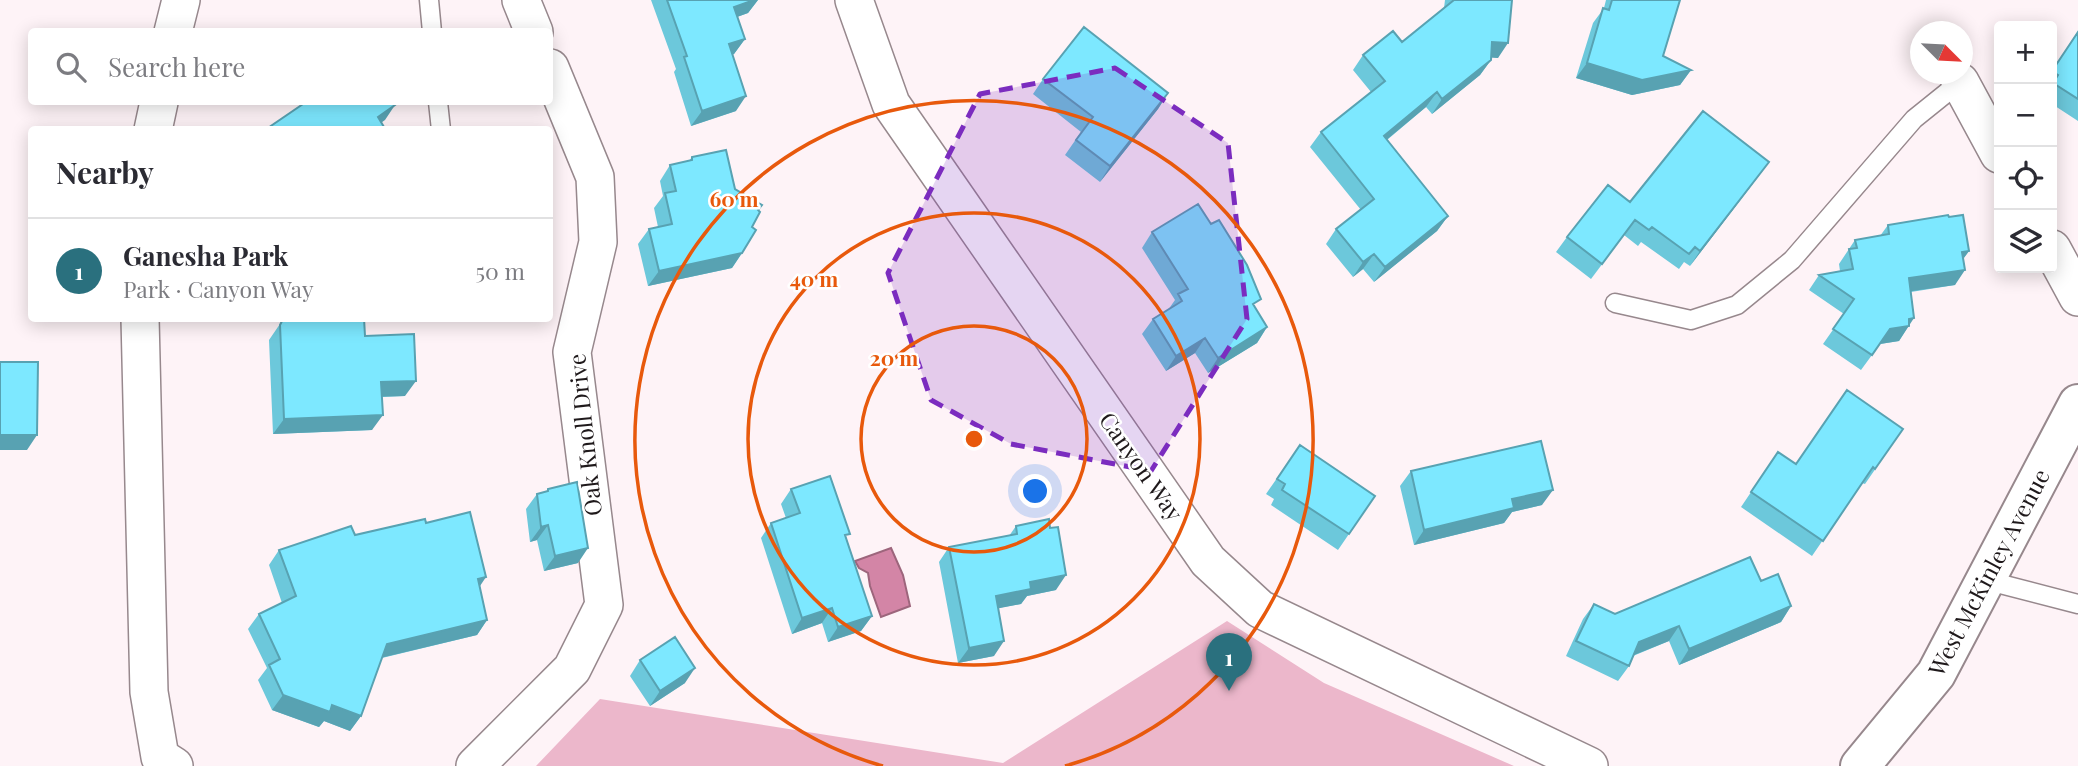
<!DOCTYPE html>
<meta charset="utf-8">
<style>
body{margin:0;font-family:"Playfair Display",serif;background:#f7f7f7;color:#2b2b33}
.controls{position:absolute;right:21px;top:21px;display:grid;overflow:hidden;border-radius:7px;box-shadow:0 4px 18px #0003}
.controls button{width:63px;height:63px;display:grid;place-items:center;padding:0;border:0;border-bottom:2px solid #e1e1e2;background:#fff;color:#2b2b33;font:35px sans-serif}
.compass{position:absolute;left:1910px;top:21px;width:63px;height:63px;border-radius:50%;background:#fff;box-shadow:0 4px 18px #0003;rotate:114deg}
.you{position:absolute;left:1036px;top:492px;width:24px;height:24px;margin:-18px;border:5px solid #fff;border-radius:50%;background:#1a73e8;box-shadow:0 0 0 10px #1a73e833}
.badge{display:grid;place-items:center;width:46px;height:46px;border-radius:50%;background:#2a707e;color:#fff;font-size:23px;font-weight:700}
.pin{position:absolute;translate:-50% -58px;filter:drop-shadow(0 2px 4px #0008)}
.pin::after{content:'';position:absolute;top:37px;width:24px;height:21px;background:inherit;clip-path:polygon(0 0,100% 0,50% 100%)}
.list{margin:0;padding:0;list-style:none}
h2{display:flex;justify-content:space-between;align-items:center;height:91px;margin:0;padding:0 28px;font-size:30px}
h2 small{font-size:23px;font-weight:400;color:#7c7c81}
.list li{display:grid;grid-template-columns:46px 1fr auto;gap:21px;align-items:center;box-sizing:border-box;height:105px;padding:0 28px;border-top:2px solid #e1e1e2}
.list b{display:block;font-size:26px;white-space:nowrap}
.list p{margin:0;font-size:23px;white-space:nowrap;color:#7c7c81}
.list em{font-size:23px;font-style:normal;color:#7c7c81}
.icon{flex:none;width:38px;height:38px;fill:none;stroke:currentColor;stroke-width:2;stroke-linecap:round;stroke-linejoin:round}
.map{position:relative;flex:none;width:2078px;height:766px;overflow:hidden}
.search{position:absolute;background:#fff;box-shadow:0 4px 18px #0003;left:28px;top:28px;width:525px;height:77px;display:flex;align-items:center;gap:18px;box-sizing:border-box;padding:0 24px;border-radius:7px;color:#7c7c81;font-size:26px}
.panel{position:absolute;background:#fff;box-shadow:0 4px 18px #0003;left:28px;top:126px;width:525px;height:196px;border-radius:7px}
.map>svg:first-child{display:block}
.green{fill:#ecb7cb}
.water{fill:#d385a6;stroke:#9d657c;stroke-width:2}
.lines{fill:none;stroke-linecap:round;stroke-linejoin:round}
.service-casing{stroke:#97888d;stroke-width:21}
.minor-casing{stroke:#97888d;stroke-width:40}
.secondary-casing{stroke:#97888d;stroke-width:42}
.service{stroke:#fff;stroke-width:18}
.minor{stroke:#fff;stroke-width:37}
.secondary{stroke:#fff;stroke-width:38}
.wall{fill:#6cc8db}
.shaded-wall{fill:#58a2b2}
.building{fill:#7de8ff;stroke:#58a2b2;stroke-width:2}
.marked{fill:#7b2cbf;fill-opacity:0.2;stroke:#7b2cbf;stroke-width:5;stroke-dasharray:14 9;stroke-linejoin:round}
.ring{fill:none;stroke:#e8590c;stroke-width:3.5}
.labels{text-anchor:middle;dominant-baseline:central;stroke-width:5;stroke-linejoin:round;paint-order:stroke}
.street-label{font-size:23px;fill:#1f191b;stroke:#fff}
.centre{fill:#e8590c;stroke:#fff;stroke-width:3.5}
.ring-label{font-size:21px;text-anchor:middle;font-weight:bold;fill:#e8590c;stroke:#fff;stroke-width:5;stroke-linejoin:round;paint-order:stroke}
</style>
<div class="map">
<svg width="2078" height="766" viewBox="0 0 2078 766">
<rect width="100%" height="100%" fill="#fef3f7"/>
<!-- green -->
<path class="green" d="M 1227,621 L 1324,683 L 1514,766 L 536,766 L 600,699 L 1003,763 Z"/>
<!-- water -->
<path class="water" d="M 891,548 L 903,575 L 910,606 L 881,617 L 870,586 L 868,573 L 859,568 L 855,561 Z"/>
<g class="lines">
<defs>
<path id="service" d="M 429,0 L 432,32
M 438,102 L 441,130
M 1615,303 L 1691,320 L 1737,305 L 1792,260 L 1914,119 L 1960,82
M 1985,580 L 2078,604"/>
<path id="minor" d="M 521,0 L 534,32
M 854,0 L 891,104 L 1208,561 L 1260,609 L 1589,766
M 173,32 L 181,0
M 1960,82 L 1999,154
M 153,130 L 159,102
M 2052,249 L 2078,297
M 140,318 L 149,692 L 160,757 L 174,766
M 475,766 L 572,669 L 604,605 L 572,352 L 598,242 L 595,177 L 550,68"/>
<path id="secondary" d="M 1860,766 L 1936,674 L 2078,404"/>
</defs>
<!-- service casing -->
<use href="#service" class="service-casing"/>
<!-- minor casing -->
<use href="#minor" class="minor-casing"/>
<!-- secondary casing -->
<use href="#secondary" class="secondary-casing"/>
<!-- service -->
<use href="#service" class="service"/>
<!-- minor -->
<use href="#minor" class="minor"/>
<!-- secondary -->
<use href="#secondary" class="secondary"/>
</g>
<!-- wall -->
<path class="wall" d="M 651,0 L 758,0 L 748,13 L 737,17 L 745,39 L 734,54 L 732,55 L 736,111 L 691,126 L 674,72 L 676,69 Z
M 1445,0 L 1512,0 L 1498,58 L 1491,57 L 1491,60 L 1480,75 L 1432,114 L 1426,107 L 1387,140 L 1448,216 L 1437,231 L 1374,282 L 1363,269 L 1353,277 L 1326,244 L 1336,229 L 1361,210 L 1310,147 L 1321,132 L 1371,92 L 1353,70 L 1363,55 L 1402,42 L 1444,8 Z
M 1606,0 L 1680,0 L 1663,56 L 1691,70 L 1680,85 L 1632,95 L 1576,78 L 1593,23 L 1604,8 Z
M 2078,31 L 2078,121 L 2052,104 L 2052,71 Z
M 1043,79 L 1168,93 L 1158,109 L 1100,182 L 1065,155 L 1081,132 L 1033,94 Z
M 692,157 L 735,189 L 758,210 L 742,253 L 732,268 L 648,286 L 638,244 L 649,229 L 658,227 L 654,208 L 663,196 L 660,181 L 670,165 L 689,161 Z
M 1769,162 L 1690,266 L 1684,262 L 1679,269 L 1641,242 L 1638,246 L 1624,235 L 1591,279 L 1556,252 L 1567,237 L 1630,202 Z
M 1949,217 L 1969,251 L 1963,259 L 1955,285 L 1911,292 L 1909,325 L 1899,341 L 1880,344 L 1861,370 L 1823,344 L 1844,314 L 1809,290 L 1819,275 L 1840,271 L 1839,264 L 1855,240 L 1880,236 L 1888,225 Z
M 1152,232 L 1255,308 L 1267,327 L 1257,343 L 1208,373 L 1195,353 L 1166,371 L 1142,334 L 1153,319 L 1168,310 L 1175,300 L 1142,248 Z
M 284,318 L 337,318 L 365,336 L 405,396 L 382,397 L 372,430 L 273,434 L 269,340 L 282,321 L 284,321 Z
M 1903,429 L 1865,484 L 1862,483 L 1812,556 L 1741,507 L 1778,452 L 1795,464 Z
M 1300,445 L 1375,496 L 1338,550 L 1271,505 L 1274,499 L 1266,494 Z
M 1411,471 L 1542,505 L 1512,512 L 1504,523 L 1414,545 L 1400,486 Z
M 548,489 L 578,563 L 544,571 L 537,540 L 530,542 L 526,509 L 537,494 L 546,492 Z
M 791,489 L 846,539 L 872,616 L 861,631 L 828,642 L 822,623 L 792,634 L 761,538 L 771,523 L 786,518 L 781,504 Z
M 426,523 L 480,587 L 487,620 L 477,635 L 382,658 L 361,716 L 350,731 L 324,721 L 319,727 L 272,710 L 258,680 L 267,668 L 248,629 L 259,614 L 282,603 L 269,565 L 279,550 Z
M 1016,526 L 1056,590 L 1027,596 L 1021,604 L 998,608 L 994,656 L 958,663 L 939,562 L 949,547 L 1009,536 Z
M 1761,581 L 1791,606 L 1781,622 L 1679,665 L 1669,641 L 1633,656 L 1629,666 L 1618,681 L 1566,656 L 1583,619 L 1594,604 L 1615,614 Z
M 640,660 L 685,683 L 650,706 L 630,676 Z"/>
<!-- shaded-wall -->
<path class="shaded-wall" d="M 754,0 L 758,0 L 748,13 L 723,22 L 734,7 Z
M 745,39 L 734,54 L 718,59 L 729,44 Z
M 1492,42 L 1508,43 L 1498,58 L 1482,57 Z
M 1491,60 L 1480,75 L 1432,114 L 1442,99 Z
M 1587,63 L 1691,70 L 1680,85 L 1632,95 L 1576,78 Z
M 1437,92 L 1426,107 L 1373,151 L 1384,136 Z
M 1168,93 L 1158,109 L 1100,182 L 1110,166 Z
M 746,96 L 736,111 L 691,126 L 702,111 Z
M 395,105 L 385,120 L 371,130 L 378,117 Z
M 1769,162 L 1758,177 L 1690,266 L 1700,251 Z
M 1448,216 L 1437,231 L 1374,282 L 1385,267 Z
M 1969,251 L 1958,266 L 1962,252 Z
M 742,253 L 732,268 L 648,286 L 659,271 Z
M 1374,254 L 1363,269 L 1353,277 L 1363,262 Z
M 1965,270 L 1955,285 L 1898,293 L 1909,278 Z
M 1914,318 L 1899,341 L 1880,344 L 1890,329 L 1909,319 Z
M 1267,327 L 1257,343 L 1208,373 L 1218,358 Z
M 1205,338 L 1195,353 L 1166,371 L 1176,356 Z
M 416,381 L 405,396 L 371,397 L 381,382 Z
M 383,415 L 372,430 L 273,434 L 284,419 Z
M 0,435 L 37,435 L 27,450 L 0,450 Z
M 1553,490 L 1542,505 L 1512,512 L 1504,523 L 1414,545 L 1424,530 L 1512,499 Z
M 548,525 L 537,540 L 530,542 L 541,527 Z
M 588,548 L 578,563 L 544,571 L 555,556 Z
M 1066,575 L 1056,590 L 1027,596 L 1021,604 L 985,611 L 996,596 L 1030,582 Z
M 486,577 L 476,592 L 478,579 Z
M 1791,606 L 1781,622 L 1679,665 L 1689,649 Z
M 832,608 L 822,623 L 792,634 L 802,618 Z
M 872,616 L 861,631 L 828,642 L 838,627 Z
M 487,620 L 477,635 L 376,659 L 387,644 Z
M 1679,626 L 1669,641 L 1629,657 L 1639,642 Z
M 1004,641 L 994,656 L 958,663 L 969,648 Z
M 695,668 L 685,683 L 650,706 L 660,691 Z
M 283,695 L 332,705 L 361,716 L 350,731 L 324,721 L 319,727 L 272,710 Z"/>
<!-- building -->
<path class="building" d="M 667,0 L 754,0 L 734,7 L 745,39 L 729,44 L 746,96 L 702,111 L 684,57 L 687,56 Z
M 1454,0 L 1512,0 L 1508,43 L 1492,42 L 1491,60 L 1442,99 L 1437,92 L 1384,136 L 1448,216 L 1385,267 L 1374,254 L 1363,262 L 1336,229 L 1374,199 L 1321,132 L 1385,81 L 1363,55 L 1393,31 L 1402,42 Z
M 1612,0 L 1680,0 L 1663,56 L 1691,70 L 1642,80 L 1587,63 L 1603,8 L 1609,10 Z
M 1084,27 L 1168,93 L 1110,166 L 1076,140 L 1093,117 L 1043,79 Z
M 2078,32 L 2078,99 L 2053,83 L 2058,75 L 2052,71 Z
M 306,102 L 393,102 L 395,105 L 378,117 L 384,127 L 380,130 L 265,130 Z
M 1703,111 L 1769,162 L 1700,251 L 1695,247 L 1689,254 L 1652,227 L 1649,230 L 1635,220 L 1602,264 L 1567,237 L 1608,185 L 1630,202 Z
M 726,150 L 735,189 L 762,205 L 758,210 L 760,212 L 752,227 L 756,230 L 742,253 L 659,271 L 649,229 L 672,224 L 665,193 L 676,191 L 670,165 L 692,160 L 692,157 Z
M 1198,204 L 1211,224 L 1219,220 L 1247,265 L 1261,299 L 1253,304 L 1267,327 L 1218,358 L 1205,338 L 1176,356 L 1153,319 L 1182,301 L 1178,294 L 1188,289 L 1152,232 Z
M 1948,215 L 1949,217 L 1963,215 L 1969,251 L 1962,252 L 1965,270 L 1909,278 L 1914,318 L 1909,319 L 1909,326 L 1890,329 L 1872,355 L 1833,329 L 1854,299 L 1819,275 L 1853,269 L 1849,249 L 1857,248 L 1855,240 L 1889,234 L 1888,225 Z
M 295,318 L 364,318 L 365,336 L 414,334 L 416,381 L 381,382 L 383,415 L 284,419 L 280,325 L 282,321 L 295,321 Z
M 0,362 L 38,362 L 37,435 L 0,435 Z
M 1847,390 L 1903,429 L 1875,469 L 1873,467 L 1823,541 L 1751,492 L 1778,452 L 1796,464 Z
M 1541,441 L 1553,490 L 1512,499 L 1514,508 L 1424,530 L 1411,471 Z
M 1300,445 L 1375,496 L 1349,534 L 1282,490 L 1285,484 L 1277,479 Z
M 830,476 L 850,534 L 845,535 L 872,616 L 838,627 L 832,608 L 802,618 L 771,523 L 800,513 L 791,489 Z
M 577,482 L 588,548 L 555,556 L 548,525 L 541,527 L 537,494 L 548,491 L 548,489 Z
M 470,512 L 486,577 L 478,579 L 487,620 L 387,644 L 361,716 L 332,705 L 330,712 L 283,695 L 269,665 L 280,659 L 259,614 L 296,596 L 279,550 L 351,526 L 355,535 L 425,519 L 426,523 Z
M 1049,519 L 1050,528 L 1058,527 L 1066,575 L 1030,582 L 1031,589 L 996,596 L 1004,641 L 969,648 L 949,547 L 1017,534 L 1016,526 Z
M 1750,557 L 1761,581 L 1778,574 L 1791,606 L 1689,649 L 1679,626 L 1639,642 L 1629,666 L 1576,641 L 1594,604 L 1615,614 Z
M 675,637 L 695,668 L 660,691 L 640,660 Z"/>
<!-- marked area -->
<path class="marked" d="M 1115,68 L 1228,143 L 1247,319 L 1151,471 L 1011,444 L 931,400 L 888,273 L 980,94 Z"/>
<!-- distance rings -->
<g class="ring">
<circle cx="974" cy="439" r="113"/>
<circle cx="974" cy="439" r="226"/>
<path d="M883 766A339 339 0 1 1 1065 766"/>
</g>
<g class="labels">
<!-- street labels -->
<g class="street-label">
<text transform="translate(584 435) rotate(-96)">Oak Knoll Drive</text>
<text transform="translate(1142 466) rotate(55)">Canyon Way</text>
<text transform="translate(1988 572) rotate(-62)">West McKinley Avenue</text>
</g>
</g>
<circle cx="974" cy="439" r="10" class="centre"/>
<g class="ring-label">
<text x="734" y="207">60 m</text>
<text x="814" y="287">40 m</text>
<text x="894" y="366">20 m</text>
</g>
</svg>
<div class="controls">
<button>+</button>
<button>−</button>
<button><svg class="icon" aria-label="locate" viewBox="0 0 24 24"><circle cx="12" cy="12" r="6"/><path d="M12 2v4M12 18v4M2 12h4M18 12h4"/></svg></button>
<button><svg class="icon" aria-label="layers" viewBox="0 0 24 24"><path d="M12 4l9 5-9 5-9-5zM3 14l9 5 9-5"/></svg></button>
</div>
<svg class="compass" viewBox="-18 -18 36 36"><path d="M0-13l5 13h-10z" fill="#e53935"/><path d="M0 13l5-13h-10z" fill="#7c7c81"/></svg>
<div class="you"></div>
<div class="pin badge" style="left:1229px;top:691px">1</div>
<div class="search"><svg class="icon" aria-label="search" viewBox="0 0 24 24"><circle cx="10" cy="10" r="6"/><path d="M15 15l6 6"/></svg>Search here</div>
<section class="panel">
<h2>Nearby<small></small></h2>
<ul class="list">
<li><span class="badge">1</span><div><b>Ganesha Park</b><p>Park · Canyon Way</p></div><em>50 m</em></li>
</ul>
</section>
</div>
